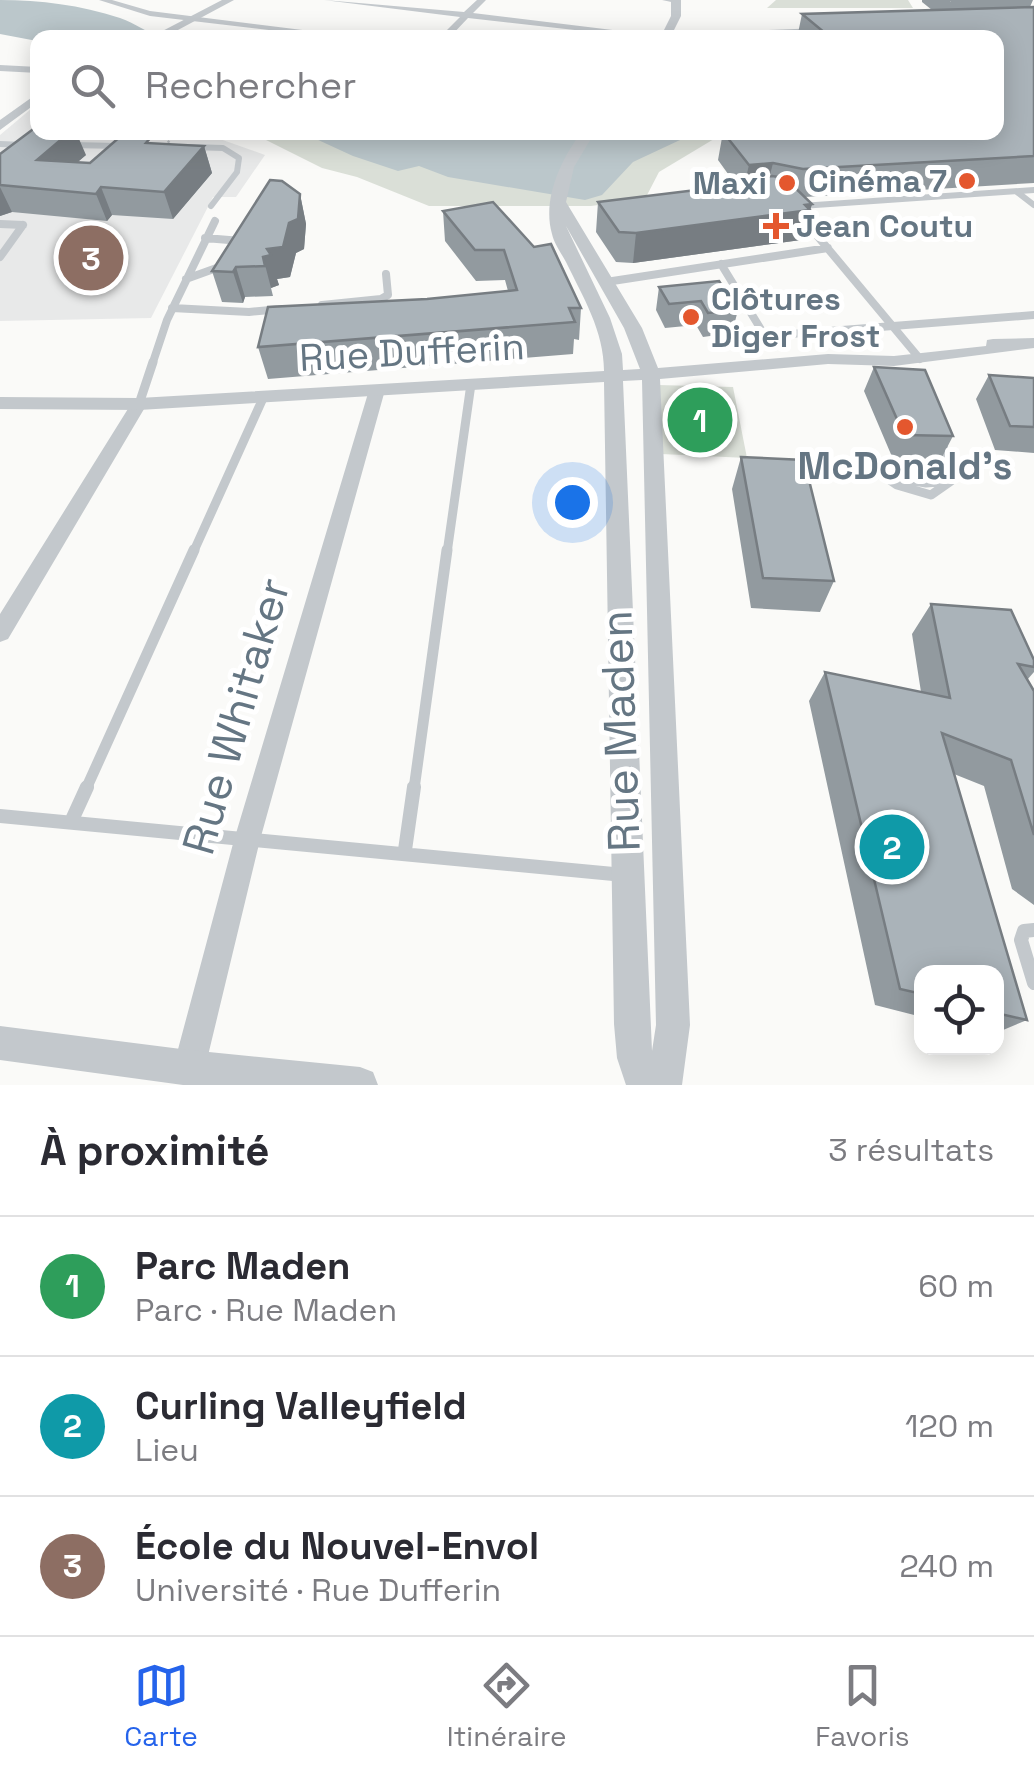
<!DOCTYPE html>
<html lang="fr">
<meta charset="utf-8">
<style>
body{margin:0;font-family:"Space Grotesk",sans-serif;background:#f2f2f3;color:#2b2b33}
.controls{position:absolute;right:30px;bottom:30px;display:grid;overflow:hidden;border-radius:20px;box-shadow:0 5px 25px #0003}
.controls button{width:90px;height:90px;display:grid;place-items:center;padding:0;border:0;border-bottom:2px solid #e1e1e2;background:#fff;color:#2b2b33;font:50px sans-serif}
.you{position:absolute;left:572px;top:502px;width:35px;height:35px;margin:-25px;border:8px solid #fff;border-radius:50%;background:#1a73e8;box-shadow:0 0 0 15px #1a73e833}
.badge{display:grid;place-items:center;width:65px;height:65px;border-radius:50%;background:#2563eb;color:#fff;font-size:32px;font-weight:700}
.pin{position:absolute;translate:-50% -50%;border:5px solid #fff;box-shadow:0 2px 10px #0006}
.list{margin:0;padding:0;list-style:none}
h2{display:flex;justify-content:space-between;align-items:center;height:130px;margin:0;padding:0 40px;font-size:42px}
h2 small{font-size:32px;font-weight:400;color:#7c7c81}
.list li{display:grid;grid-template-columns:65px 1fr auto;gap:30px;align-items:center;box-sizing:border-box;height:140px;padding:0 40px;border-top:2px solid #e1e1e2}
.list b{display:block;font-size:38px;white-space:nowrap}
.list p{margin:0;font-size:32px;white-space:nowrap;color:#7c7c81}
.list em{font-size:32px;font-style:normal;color:#7c7c81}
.icon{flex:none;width:55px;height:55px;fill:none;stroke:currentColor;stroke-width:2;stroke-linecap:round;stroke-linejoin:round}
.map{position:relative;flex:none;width:1034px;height:1085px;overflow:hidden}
.search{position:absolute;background:#fff;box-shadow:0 5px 25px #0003;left:30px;right:30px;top:30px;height:110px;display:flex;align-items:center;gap:25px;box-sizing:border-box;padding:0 35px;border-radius:20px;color:#7c7c81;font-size:38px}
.sheet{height:550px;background:#fff}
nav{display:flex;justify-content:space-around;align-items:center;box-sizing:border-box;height:140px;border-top:2px solid #e1e1e2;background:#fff;font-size:28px;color:#7c7c81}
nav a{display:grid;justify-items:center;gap:5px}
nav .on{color:#2563eb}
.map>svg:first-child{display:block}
.built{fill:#e8e9e9}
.green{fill:#dadfd7}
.water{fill:#bbc7cb}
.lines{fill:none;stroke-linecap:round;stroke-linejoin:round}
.path{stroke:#bbbfc2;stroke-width:2.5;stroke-dasharray:2.5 2.5;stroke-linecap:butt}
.service-far5{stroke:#c3c8cc;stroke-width:5}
.service-far4{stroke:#c3c8cc;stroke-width:6}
.service-far3{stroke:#c3c8cc;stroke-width:8}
.service-far2{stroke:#c3c8cc;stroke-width:9}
.service-far1{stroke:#c3c8cc;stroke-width:11}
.service{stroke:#c3c8cc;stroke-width:14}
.minor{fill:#c3c8cc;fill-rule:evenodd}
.tertiary{fill:#c3c8cc;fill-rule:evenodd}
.wall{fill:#929a9f}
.shaded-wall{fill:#777d82}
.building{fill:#aab3b9;stroke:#777d82;stroke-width:2.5}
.poi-dot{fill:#e4572e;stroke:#fff;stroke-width:4}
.labels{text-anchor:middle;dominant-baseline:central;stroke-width:10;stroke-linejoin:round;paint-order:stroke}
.far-poi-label{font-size:32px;font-weight:bold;fill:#657683;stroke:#fff;text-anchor:end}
.street-label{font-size:38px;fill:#657683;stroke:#fff}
.poi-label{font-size:38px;font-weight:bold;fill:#657683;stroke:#fff}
.near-street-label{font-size:45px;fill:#657683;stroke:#fff}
</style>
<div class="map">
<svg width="1034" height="1085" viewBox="0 0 1034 1085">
<rect width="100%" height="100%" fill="#fafaf8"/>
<!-- built -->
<path class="built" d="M 37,104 L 38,132 L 203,133 L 265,155 L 236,197 L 213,197 L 151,318 L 0,321 L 0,135 Z"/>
<!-- green -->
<path class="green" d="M 776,0 L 908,0 L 913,8 L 767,8 Z
M 252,133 L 724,133 L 659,172 L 645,199 L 591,206 L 429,206 L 357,177 L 322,168 Z
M 658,385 L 733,387 L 747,458 L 661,454 Z"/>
<!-- water -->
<path class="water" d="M 0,0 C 41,0 80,5 120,18 C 136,23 147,34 164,37 L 38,38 L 37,41 L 0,34 Z
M 303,133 L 695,133 L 633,162 L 602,195 L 585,200 L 448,177 L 419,166 L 398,171 L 353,156 Z"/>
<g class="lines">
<!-- path -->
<path class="path" d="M 164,146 L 179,132"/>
<!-- service-far5 -->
<path class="service-far5" d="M 758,38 L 758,33 L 808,31"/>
<!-- service-far4 -->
<path class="service-far4" d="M 0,144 L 24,145
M 71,145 L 119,146
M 191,147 L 223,148 L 239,158 L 237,172 L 211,206
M 1017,192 L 1034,205
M 801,206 L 1034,190"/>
<!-- service-far3 -->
<path class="service-far3" d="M 799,214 L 920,359
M 0,224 L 23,225
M 205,238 L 241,241
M 0,257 L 23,225
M 721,264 L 765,336 L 1034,315
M 186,279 L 222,266
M 606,282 L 828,248
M 322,305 L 381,299 L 388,295 L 386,274
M 172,308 L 249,312 L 281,309
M 152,365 L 167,320 L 215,221"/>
<!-- service-far2 -->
<path class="service-far2" d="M 139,404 L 153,362
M 868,465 L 897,485 L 931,495 L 951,481 L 953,471 L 941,442
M 885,476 L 926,483 L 951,481
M 193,553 L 264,396
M 447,553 L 471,384"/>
<!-- service-far1 -->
<path class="service-far1" d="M 86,789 L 194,550
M 414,789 L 447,550"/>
<!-- service -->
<path class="service" d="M 0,816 L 624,875
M 71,822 L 87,787
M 405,850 L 414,787
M 1034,930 L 1024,931 L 1021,940 L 1034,983"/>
<!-- minor -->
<path class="minor" d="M 99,0 L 112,0 L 150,11 L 367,38 L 336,38 L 150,16 Z
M 324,0 L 464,12 L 477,0 L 486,0 L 473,13 L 670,37 L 646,38 L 468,18 L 449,38 L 439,38 L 460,17 Z
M 662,0 L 679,0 L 680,1 L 676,3 Z
M 377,385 L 385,390 L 260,840 L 205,1068 L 200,1079 L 189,1084 L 178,1079 L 173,1068 L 234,840 L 369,390 Z
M 139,399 L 147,404 L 8,639 L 0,642 L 0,614 L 131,404 Z"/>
<!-- tertiary -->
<path class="tertiary" d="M 222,0 L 234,0 L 163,38 L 149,38 Z
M 671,0 L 681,0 L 681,16 L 670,38 L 660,38 L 671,16 Z
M 0,65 L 38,67 L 38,73 L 0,71 Z
M 38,93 L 38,102 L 0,130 L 0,120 Z
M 582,132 L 595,132 L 574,167 L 566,202 L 642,328 L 658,368 L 828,354 L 894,356 L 986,346 L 987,340 L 993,339 L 1034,338 L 1034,348 L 894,366 L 828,364 L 660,379 L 690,1025 L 682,1085 L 626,1085 L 617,1058 L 614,1024 L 604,382 L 139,410 L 0,409 L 0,397 L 139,398 L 604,371 C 604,331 583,297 566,262 C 561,253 554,243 552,234 C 542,200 561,158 582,132 ZM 566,226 L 624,328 L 640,369 L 623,370 L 622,354 L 610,318 ZM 642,380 L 656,1025 L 652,1051 L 623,381 Z
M 0,1026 L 189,1050 L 360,1067 L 373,1072 L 378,1085 L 183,1085 L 0,1060 Z"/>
</g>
<!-- wall -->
<path class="wall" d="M 922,0 L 951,0 L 950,2 L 951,0 L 1033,0 L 1030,7 L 1034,7 L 1034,183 L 805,197 L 812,204 L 801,240 L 633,263 L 616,262 L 596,232 L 598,202 L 736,185 L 718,160 L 723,132 L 996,132 L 996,38 L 797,38 L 802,14 L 932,10 L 922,2 Z
M 154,143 L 204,146 L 212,173 L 173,219 L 112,215 L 107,221 L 12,212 L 0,216 L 0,154 L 86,155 L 77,162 L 90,163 Z
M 300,194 L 306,224 L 304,249 L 296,253 L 290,277 L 277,279 L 279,285 L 271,288 L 273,296 L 245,297 L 243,303 L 222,302 L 212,271 Z
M 493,202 L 581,308 L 579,340 L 574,339 L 573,354 L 268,379 L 258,347 L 508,291 L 505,280 L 476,281 L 445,241 L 443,211 Z
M 659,287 L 738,310 L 732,333 L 703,337 L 696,325 L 665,328 L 656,310 Z
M 874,367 L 953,436 L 940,461 L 893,459 L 864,391 Z
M 989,375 L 1034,378 L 1034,453 L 995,450 L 976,399 Z
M 741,457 L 834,581 L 820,612 L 751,608 L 732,489 Z
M 931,604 L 1034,660 L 1034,672 L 1027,680 L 1034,691 L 1034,905 L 1012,889 L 984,786 L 954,774 L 1027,1020 L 996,1033 L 996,972 L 922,972 L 922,1017 L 875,1005 L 809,701 L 825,672 L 921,692 L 912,634 Z"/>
<!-- shaded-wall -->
<path class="shaded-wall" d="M 70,132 L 76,132 L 86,155 L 49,187 L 37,160 Z
M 204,146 L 212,173 L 173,219 L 164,192 Z
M 773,163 L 766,191 L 758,178 L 755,192 L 742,194 L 749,165 Z
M 0,187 L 12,212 L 0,216 Z
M 101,187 L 112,215 L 107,221 L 96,194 Z
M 300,194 L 306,224 L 304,249 L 296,253 L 290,277 L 277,279 L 279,285 L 271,288 L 263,257 L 267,249 L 289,223 Z
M 812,204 L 801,240 L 633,263 L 636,233 Z
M 236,267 L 245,297 L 243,303 L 233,272 Z"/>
<!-- building -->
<path class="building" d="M 1034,7 L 1034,156 L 803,169 L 773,163 L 749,165 L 723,132 L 996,132 L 996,38 L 831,38 L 802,14 Z
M 36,127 L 38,127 L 38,132 L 70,132 L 37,160 L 90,163 L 122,135 L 152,136 L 146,143 L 204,146 L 164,192 L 101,187 L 96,194 L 0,185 L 0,154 Z
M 772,176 L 785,178 L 812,204 L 805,205 L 810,210 L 636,233 L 619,232 L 598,202 L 762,182 L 758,178 Z
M 270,180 L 282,181 L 300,194 L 298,219 L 289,223 L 283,247 L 267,249 L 271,255 L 263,257 L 265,266 L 236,267 L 233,272 L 212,271 Z
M 493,202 L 534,247 L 551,244 L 581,308 L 569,308 L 575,322 L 258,347 L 268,307 L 427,299 L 517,290 L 504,250 L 475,250 L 443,211 Z
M 719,281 L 738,310 L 708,313 L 701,301 L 669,304 L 659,287 Z
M 874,367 L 925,370 L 953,436 L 904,435 Z
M 989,375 L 1034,378 L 1034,427 L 1010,426 Z
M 741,457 L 804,460 L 834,581 L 763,578 Z
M 931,604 L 1011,610 L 1034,660 L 1034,667 L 1018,664 L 1034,691 L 1034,835 L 1011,760 L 942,733 L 1027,1020 L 996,1013 L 996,972 L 922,972 L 922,994 L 900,989 L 825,672 L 950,698 Z"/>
<!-- markers -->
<g class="poi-dot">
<circle cx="967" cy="181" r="10"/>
<circle cx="787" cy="183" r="10"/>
<path d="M771 211h10v10h10v10h-10v10h-10v-10h-10v-10h10z"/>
<circle cx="691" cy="317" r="10"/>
<circle cx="905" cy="427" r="10"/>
</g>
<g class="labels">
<!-- far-poi labels -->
<g class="far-poi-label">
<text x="947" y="181">Cinéma 7</text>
<text x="767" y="183">Maxi</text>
<text x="796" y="226" text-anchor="start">Jean Coutu</text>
<text x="711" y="299" text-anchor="start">Clôtures<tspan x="711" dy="37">Diger Frost</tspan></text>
</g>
<!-- street labels -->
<g class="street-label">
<text transform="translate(412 352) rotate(-3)">Rue Dufferin</text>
</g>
<!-- poi labels -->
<g class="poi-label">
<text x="905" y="466">McDonald's</text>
</g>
<!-- near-street labels -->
<g class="near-street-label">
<text transform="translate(236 716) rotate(-74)">Rue Whitaker</text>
<text transform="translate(620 731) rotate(-92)">Rue Maden</text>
</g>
</g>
</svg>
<div class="controls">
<button><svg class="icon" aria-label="locate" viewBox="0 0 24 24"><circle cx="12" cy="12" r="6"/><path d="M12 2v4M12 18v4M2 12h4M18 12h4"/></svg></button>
</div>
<div class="you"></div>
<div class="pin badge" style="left:700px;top:420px;background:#2e9e5b">1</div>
<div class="pin badge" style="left:892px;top:847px;background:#0f9aa8">2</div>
<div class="pin badge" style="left:91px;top:258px;background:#8d6e63">3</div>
<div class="search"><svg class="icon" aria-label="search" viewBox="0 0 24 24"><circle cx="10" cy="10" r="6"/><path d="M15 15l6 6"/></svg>Rechercher</div>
</div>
<section class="sheet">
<h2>À proximité<small>3 résultats</small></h2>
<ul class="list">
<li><span class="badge" style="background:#2e9e5b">1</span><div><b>Parc Maden</b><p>Parc · Rue Maden</p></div><em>60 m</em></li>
<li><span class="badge" style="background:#0f9aa8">2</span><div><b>Curling Valleyfield</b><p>Lieu</p></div><em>120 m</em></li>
<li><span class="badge" style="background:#8d6e63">3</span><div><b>École du Nouvel-Envol</b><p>Université · Rue Dufferin</p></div><em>240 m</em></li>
</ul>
</section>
<nav>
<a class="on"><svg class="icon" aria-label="map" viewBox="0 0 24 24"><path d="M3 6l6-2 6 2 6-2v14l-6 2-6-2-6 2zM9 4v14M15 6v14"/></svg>Carte</a>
<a><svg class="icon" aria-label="directions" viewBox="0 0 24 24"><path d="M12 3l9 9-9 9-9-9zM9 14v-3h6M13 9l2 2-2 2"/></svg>Itinéraire</a>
<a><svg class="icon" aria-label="saved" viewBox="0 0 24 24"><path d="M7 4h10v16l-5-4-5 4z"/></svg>Favoris</a>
</nav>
